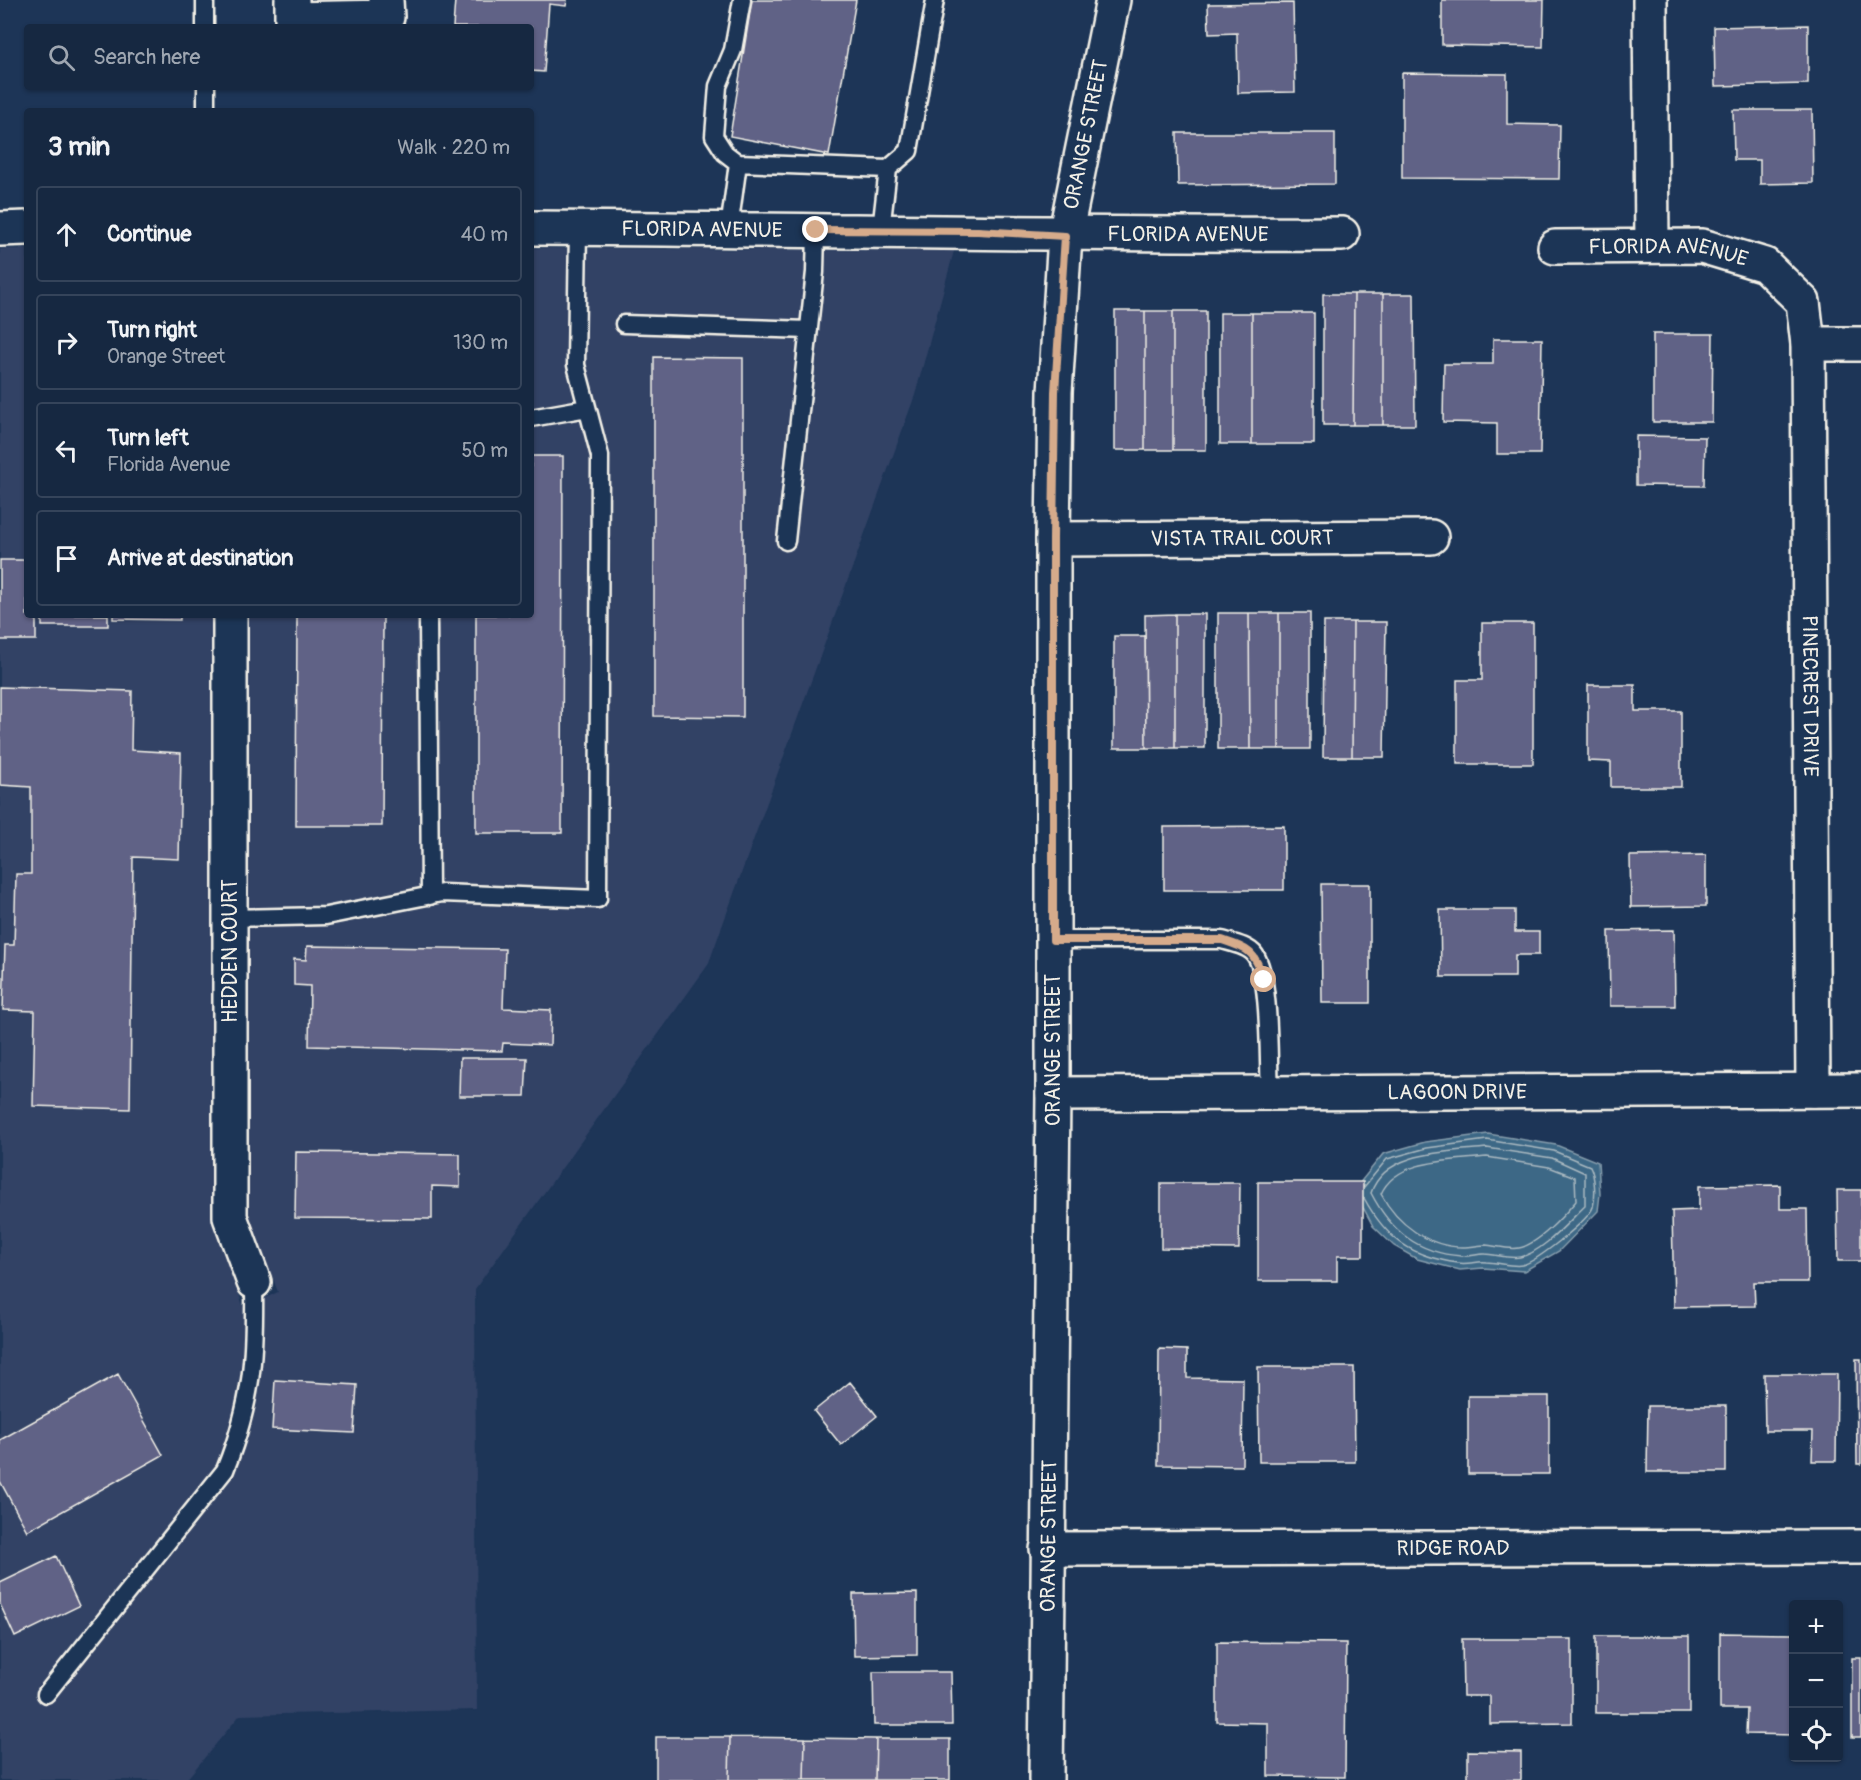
<!DOCTYPE html>
<meta charset="utf-8">
<style>
body{margin:0;font-family:Pangolin,sans-serif;background:#1f3048;color:#f1f3f6}
.controls{position:absolute;right:18px;bottom:18px;display:grid;overflow:hidden;border-radius:6px;box-shadow:0 2px 4px #0004}
.controls button{width:54px;height:54px;display:grid;place-items:center;padding:0;border:0;border-bottom:2px solid #35445a;background:#162841;color:#f1f3f6;font:30px sans-serif}
.stop{position:absolute;width:18px;height:18px;margin:-14px;border:4px solid #d6ab8b;border-radius:50%;background:#fff}
.stop.end{background:#d6ab8b;border-color:#fff;box-shadow:0 2px 6px #0008}
.list{margin:0;padding:0;list-style:none}
h2{display:flex;justify-content:space-between;align-items:center;height:78px;margin:0;padding:0 24px;font-size:26px}
h2 small{font-size:20px;font-weight:400;color:#9ea6b1}
.list li{display:grid;grid-template-columns:39px 1fr auto;gap:18px;align-items:center;box-sizing:border-box;height:96px;margin:0 12px 12px;padding:0 12px;border:2px solid #35445a;border-radius:6px}
.list b{display:block;font-size:22px;white-space:nowrap}
.list p{margin:0;font-size:20px;white-space:nowrap;color:#9ea6b1}
.list em{font-size:20px;font-style:normal;color:#9ea6b1}
.icon{flex:none;width:33px;height:33px;fill:none;stroke:currentColor;stroke-width:2;stroke-linecap:round;stroke-linejoin:round}
.map{position:relative;flex:none;width:1861px;height:1780px;overflow:hidden}
.search{position:absolute;background:#162841;box-shadow:0 2px 4px #0004;left:24px;top:24px;width:510px;height:66px;display:flex;align-items:center;gap:15px;box-sizing:border-box;padding:0 21px;border-radius:6px;color:#9ea6b1;font-size:22px}
.panel{position:absolute;background:#162841;box-shadow:0 2px 4px #0004;left:24px;top:108px;width:510px;height:510px;border-radius:6px}
.map>svg:first-child{display:block}
.built{fill:#314265}
.water{fill:#3e6786;stroke:#879ead;stroke-width:1.5}
.lines{fill:none;stroke-linecap:round;stroke-linejoin:round}
.shore{stroke:#abbac1;stroke-width:1.5}
.building{fill:#606286;stroke:#f4f1e8;stroke-width:1.5}
.service-casing{stroke:#f4f1e8;stroke-width:21}
.minor-casing{stroke:#f4f1e8;stroke-width:38}
.tertiary-casing{stroke:#f4f1e8;stroke-width:38}
.service{stroke:#1d3557;stroke-width:16}
.minor{stroke:#1d3557;stroke-width:33}
.tertiary{stroke:#1d3557;stroke-width:33}
.route{stroke:#d6ab8b;stroke-width:8}
.labels{text-anchor:middle;dominant-baseline:central;stroke-width:4.5;stroke-linejoin:round;paint-order:stroke}
.street-label{font-size:21px;fill:#f4f1e8;stroke:#1d3557}
</style>
<div class="map">
<svg width="1861" height="1780" viewBox="0 0 1861 1780">
<rect width="100%" height="100%" fill="#1d3557"/>
<filter id="ink" filterUnits="userSpaceOnUse"><feTurbulence type="fractalNoise" baseFrequency=".0167" numOctaves="2"/><feDisplacementMap in="SourceGraphic" scale="12" xChannelSelector="R" yChannelSelector="G"/><feConvolveMatrix kernelMatrix="1 2 1 2 8 2 1 2 1" color-interpolation-filters="sRGB"/></filter>
<g filter="url(#ink)">
<!-- built -->
<path class="built" d="M 531,248 L 954,251 L 915,395 L 708,965 L 475,1289 L 477,1710 L 240,1715 L 186,1780 L 0,1780 L 0,249 L 27,249 L 27,615 L 211,615 L 211,1217 L 244,1308 L 278,1292 L 248,1213 L 248,615 L 531,615 Z"/>
<!-- water -->
<path class="water" d="M 1488,1134 L 1556,1145 L 1598,1162 L 1600,1194 L 1598,1211 L 1559,1251 L 1524,1271 L 1483,1268 L 1460,1270 L 1417,1259 L 1394,1246 L 1373,1226 L 1354,1190 L 1383,1154 L 1425,1142 Z"/>
<g class="lines">
<!-- shore -->
<path class="shore" d="M 1487,1148 L 1552,1158 L 1585,1173 L 1585,1206 C 1569,1221 1542,1253 1520,1257 C 1509,1259 1495,1254 1484,1254 C 1476,1254 1468,1257 1461,1256 C 1417,1253 1390,1230 1371,1193 C 1385,1150 1450,1152 1487,1148 Z
M 1487,1157 L 1549,1167 L 1575,1177 L 1576,1201 C 1563,1216 1539,1244 1519,1248 C 1510,1250 1496,1246 1486,1245 C 1479,1245 1471,1247 1463,1247 C 1428,1247 1397,1224 1381,1194 C 1396,1158 1454,1161 1487,1157 Z
M 1364,1187 L 1387,1159 L 1427,1148 L 1487,1140 L 1554,1151 L 1590,1166 C 1595,1176 1596,1196 1593,1207 C 1589,1220 1536,1262 1522,1265 C 1512,1267 1497,1262 1486,1262 C 1477,1261 1467,1265 1458,1263 C 1412,1257 1386,1239 1364,1198"/>
</g>
<!-- building -->
<path class="building" d="M 455,0 L 567,0 L 566,6 L 549,4 L 544,72 L 531,71 L 531,27 L 453,27 Z
M 752,0 L 856,0 L 829,155 L 730,136 Z
M 1442,0 L 1544,0 L 1543,47 L 1442,45 Z
M 1293,3 L 1295,92 L 1238,93 L 1237,33 L 1209,34 L 1208,4 Z
M 1808,25 L 1808,84 L 1715,86 L 1714,27 Z
M 1402,73 L 1507,74 L 1507,124 L 1560,125 L 1559,179 L 1402,178 Z
M 1733,110 L 1812,110 L 1813,183 L 1760,184 L 1760,160 L 1734,160 Z
M 1177,133 L 1335,133 L 1335,184 L 1178,185 Z
M 1323,294 L 1354,294 L 1353,425 L 1323,425 Z
M 1354,294 L 1383,294 L 1383,425 L 1353,425 Z
M 1383,294 L 1414,294 L 1415,425 L 1383,425 Z
M 1115,311 L 1145,311 L 1145,450 L 1115,450 Z
M 1145,311 L 1173,311 L 1173,450 L 1145,450 Z
M 1173,311 L 1206,311 L 1206,450 L 1173,450 Z
M 1220,313 L 1252,313 L 1252,444 L 1220,444 Z
M 1252,313 L 1314,313 L 1314,444 L 1252,444 Z
M 1653,334 L 1713,334 L 1712,422 L 1653,422 Z
M 1493,339 L 1542,339 L 1540,454 L 1497,454 L 1497,423 L 1443,422 L 1444,364 L 1493,364 Z
M 654,357 L 743,358 L 743,717 L 654,716 Z
M 1636,436 L 1705,437 L 1704,486 L 1636,485 Z
M 531,456 L 563,456 L 562,833 L 476,833 L 476,615 L 531,615 Z
M 0,560 L 27,560 L 27,615 L 36,615 L 36,640 L 0,640 Z
M 1218,613 L 1249,613 L 1250,749 L 1218,749 Z
M 1249,613 L 1279,613 L 1279,749 L 1250,749 Z
M 1279,613 L 1310,613 L 1310,749 L 1279,749 Z
M 1175,614 L 1205,614 L 1205,748 L 1175,748 Z
M 1175,614 L 1175,748 L 1146,748 L 1145,615 Z
M 42,615 L 108,615 L 108,626 L 42,626 Z
M 113,615 L 180,615 L 180,620 L 113,619 Z
M 297,615 L 383,615 L 382,826 L 296,826 Z
M 1324,622 L 1353,622 L 1352,757 L 1323,757 Z
M 1353,622 L 1386,622 L 1384,757 L 1352,757 Z
M 1482,623 L 1533,623 L 1533,764 L 1457,764 L 1457,680 L 1482,680 Z
M 1114,636 L 1145,636 L 1146,748 L 1114,748 Z
M 1588,685 L 1635,685 L 1635,711 L 1681,711 L 1681,787 L 1611,787 L 1611,762 L 1588,761 Z
M 0,687 L 132,691 L 131,750 L 181,753 L 179,859 L 133,857 L 130,1109 L 33,1106 L 35,1011 L 3,1010 L 5,945 L 14,945 L 16,874 L 31,874 L 31,787 L 0,785 Z
M 1284,826 L 1284,890 L 1164,890 L 1164,827 Z
M 1706,855 L 1706,906 L 1631,907 L 1630,856 Z
M 1321,884 L 1370,884 L 1370,1003 L 1322,1003 Z
M 1440,910 L 1515,910 L 1515,932 L 1539,932 L 1539,955 L 1515,955 L 1515,977 L 1441,977 Z
M 1674,930 L 1675,1006 L 1610,1006 L 1609,931 Z
M 307,946 L 505,949 L 503,1008 L 551,1010 L 550,1045 L 503,1043 L 502,1051 L 309,1046 L 310,986 L 294,985 L 294,959 L 306,960 Z
M 460,1058 L 527,1058 L 525,1096 L 459,1096 Z
M 296,1152 L 460,1154 L 460,1187 L 432,1186 L 432,1219 L 295,1218 Z
M 1258,1182 L 1363,1182 L 1363,1256 L 1337,1256 L 1337,1281 L 1258,1281 Z
M 1161,1183 L 1240,1183 L 1239,1249 L 1161,1248 Z
M 1780,1185 L 1780,1209 L 1807,1209 L 1808,1282 L 1754,1282 L 1755,1306 L 1674,1307 L 1672,1211 L 1699,1210 L 1699,1186 Z
M 1837,1190 L 1861,1190 L 1861,1261 L 1838,1261 Z
M 1159,1349 L 1187,1350 L 1187,1378 L 1243,1379 L 1242,1466 L 1158,1465 Z
M 1856,1359 L 1861,1359 L 1861,1464 L 1857,1464 Z
M 1258,1367 L 1354,1367 L 1355,1462 L 1259,1462 Z
M 118,1374 L 163,1455 L 27,1531 L 0,1481 L 0,1440 Z
M 1764,1374 L 1837,1374 L 1836,1461 L 1812,1461 L 1813,1431 L 1765,1431 Z
M 275,1380 L 357,1385 L 354,1433 L 272,1429 Z
M 850,1382 L 877,1416 L 841,1445 L 814,1411 Z
M 1468,1396 L 1549,1396 L 1549,1474 L 1468,1474 Z
M 1648,1406 L 1726,1406 L 1726,1472 L 1647,1472 Z
M 56,1556 L 79,1606 L 15,1637 L 0,1604 L 0,1583 Z
M 917,1593 L 917,1655 L 854,1656 L 853,1594 Z
M 1720,1633 L 1794,1634 L 1794,1735 L 1746,1734 L 1747,1709 L 1720,1709 Z
M 1596,1636 L 1689,1636 L 1689,1713 L 1596,1713 Z
M 1462,1639 L 1572,1639 L 1572,1723 L 1490,1724 L 1490,1696 L 1463,1696 Z
M 1217,1642 L 1346,1643 L 1345,1777 L 1268,1776 L 1268,1723 L 1217,1722 Z
M 1852,1658 L 1861,1658 L 1861,1737 L 1852,1737 Z
M 873,1672 L 951,1672 L 952,1725 L 874,1725 Z
M 656,1737 L 730,1737 L 729,1780 L 656,1780 Z
M 730,1737 L 805,1738 L 804,1780 L 729,1780 Z
M 805,1738 L 876,1739 L 875,1780 L 804,1780 Z
M 876,1739 L 950,1739 L 950,1780 L 875,1780 Z
M 1468,1751 L 1521,1752 L 1521,1780 L 1468,1780 Z"/>
<g class="lines">
<defs>
<path id="service" d="M 205,0 L 205,27
M 206,87 L 206,111
M 738,163 L 888,169
M 729,229 L 738,163 L 725,153 L 714,136 L 718,86 L 733,50 L 742,0
M 881,230 L 888,169 L 909,151 L 935,0
M 624,324 L 809,330
M 531,418 L 587,408
M 786,541 L 815,272 L 816,230
M 428,615 L 430,896
M 230,918 L 326,916 L 442,893 L 598,899 L 600,456 L 576,365 L 578,228
M 1053,940 L 1222,940 C 1232,943 1249,946 1255,955 C 1271,977 1268,1063 1270,1093
M 46,1694 L 225,1470 C 253,1400 255,1356 254,1282"/>
<g id="minor">
<path d="M 292,0 L 292,19 L 387,17 L 386,0"/>
<path d="M 1650,0 L 1652,245"/>
<path id="s1" d="M 531,228 C 801,229 1071,236 1342,234"/>
<path d="M 0,229 L 27,228"/>
<path id="s2" d="M 1555,247 L 1702,246 L 1765,265 L 1803,302 L 1808,344 L 1813,1090"/>
<path d="M 1808,344 L 1861,344"/>
<path id="s3" d="M 1053,539 L 1431,537"/>
<path d="M 230,615 L 230,1217 L 254,1282"/>
<path id="s4" d="M 1053,1094 L 1861,1090"/>
<path id="s5" d="M 1047,1549 L 1861,1547"/>
</g>
<g id="tertiary">
<path id="s6" d="M 1046,1780 L 1053,1094 L 1053,539 L 1055,392 L 1065,236 L 1113,0"/>
</g>
</defs>
<!-- service casing -->
<use href="#service" class="service-casing"/>
<!-- minor casing -->
<use href="#minor" class="minor-casing"/>
<!-- tertiary casing -->
<use href="#tertiary" class="tertiary-casing"/>
<!-- service -->
<use href="#service" class="service"/>
<!-- minor -->
<use href="#minor" class="minor"/>
<!-- tertiary -->
<use href="#tertiary" class="tertiary"/>
</g>
</g>
<g class="lines" filter="url(#ink)">
<!-- route -->
<path class="route" d="M 816,230 L 978,231 L 1065,236 L 1055,392 L 1053,539 L 1053,940 L 1222,940 C 1251,950 1254,951 1264,980"/>
</g>
<g class="labels">
<!-- street labels -->
<g class="street-label">
<text stroke="none"><textPath href="#s6" startOffset="1648">ORANGE STREET</textPath></text>
<text stroke="none"><textPath href="#s1" startOffset="171">FLORIDA AVENUE</textPath></text>
<text stroke="none"><textPath href="#s1" startOffset="657">FLORIDA AVENUE</textPath></text>
<text stroke="none"><textPath href="#s2" startOffset="114">FLORIDA AVENUE</textPath></text>
<text stroke="none"><textPath href="#s3" startOffset="189">VISTA TRAIL COURT</textPath></text>
<text stroke="none"><textPath href="#s2" startOffset="660">PINECREST DRIVE</textPath></text>
<text transform="translate(230 951) rotate(-90)">HEDDEN COURT</text>
<text stroke="none"><textPath href="#s6" startOffset="730">ORANGE STREET</textPath></text>
<text stroke="none"><textPath href="#s4" startOffset="404">LAGOON DRIVE</textPath></text>
<text stroke="none"><textPath href="#s6" startOffset="244">ORANGE STREET</textPath></text>
<text stroke="none"><textPath href="#s5" startOffset="406">RIDGE ROAD</textPath></text>
</g>
</g>
</svg>
<div class="controls">
<button>+</button>
<button>−</button>
<button><svg class="icon" aria-label="locate" viewBox="0 0 24 24"><circle cx="12" cy="12" r="6"/><path d="M12 2v4M12 18v4M2 12h4M18 12h4"/></svg></button>
</div>
<div class="stop" style="left:1264px;top:980px"></div>
<div class="stop end" style="left:816px;top:230px"></div>
<div class="search"><svg class="icon" aria-label="search" viewBox="0 0 24 24"><circle cx="10" cy="10" r="6"/><path d="M15 15l6 6"/></svg>Search here</div>
<section class="panel">
<h2>3 min<small>Walk · 220 m</small></h2>
<ul class="list">
<li><svg class="icon" aria-label="ahead" viewBox="0 0 24 24"><path d="M12 20V5M6 11l6-6 6 6"/></svg><div><b>Continue</b></div><em>40 m</em></li>
<li><svg class="icon" aria-label="right" viewBox="0 0 24 24"><path d="M7 20v-9h11M14 6l5 5-5 5"/></svg><div><b>Turn right</b><p>Orange Street</p></div><em>130 m</em></li>
<li><svg class="icon" aria-label="left" viewBox="0 0 24 24"><path d="M17 20v-9H6M10 6l-5 5 5 5"/></svg><div><b>Turn left</b><p>Florida Avenue</p></div><em>50 m</em></li>
<li><svg class="icon" aria-label="arrive" viewBox="0 0 24 24"><path d="M6 21V4h12l-3 4 3 4H6"/></svg><div><b>Arrive at destination</b></div></li>
</ul>
</section>
</div>
